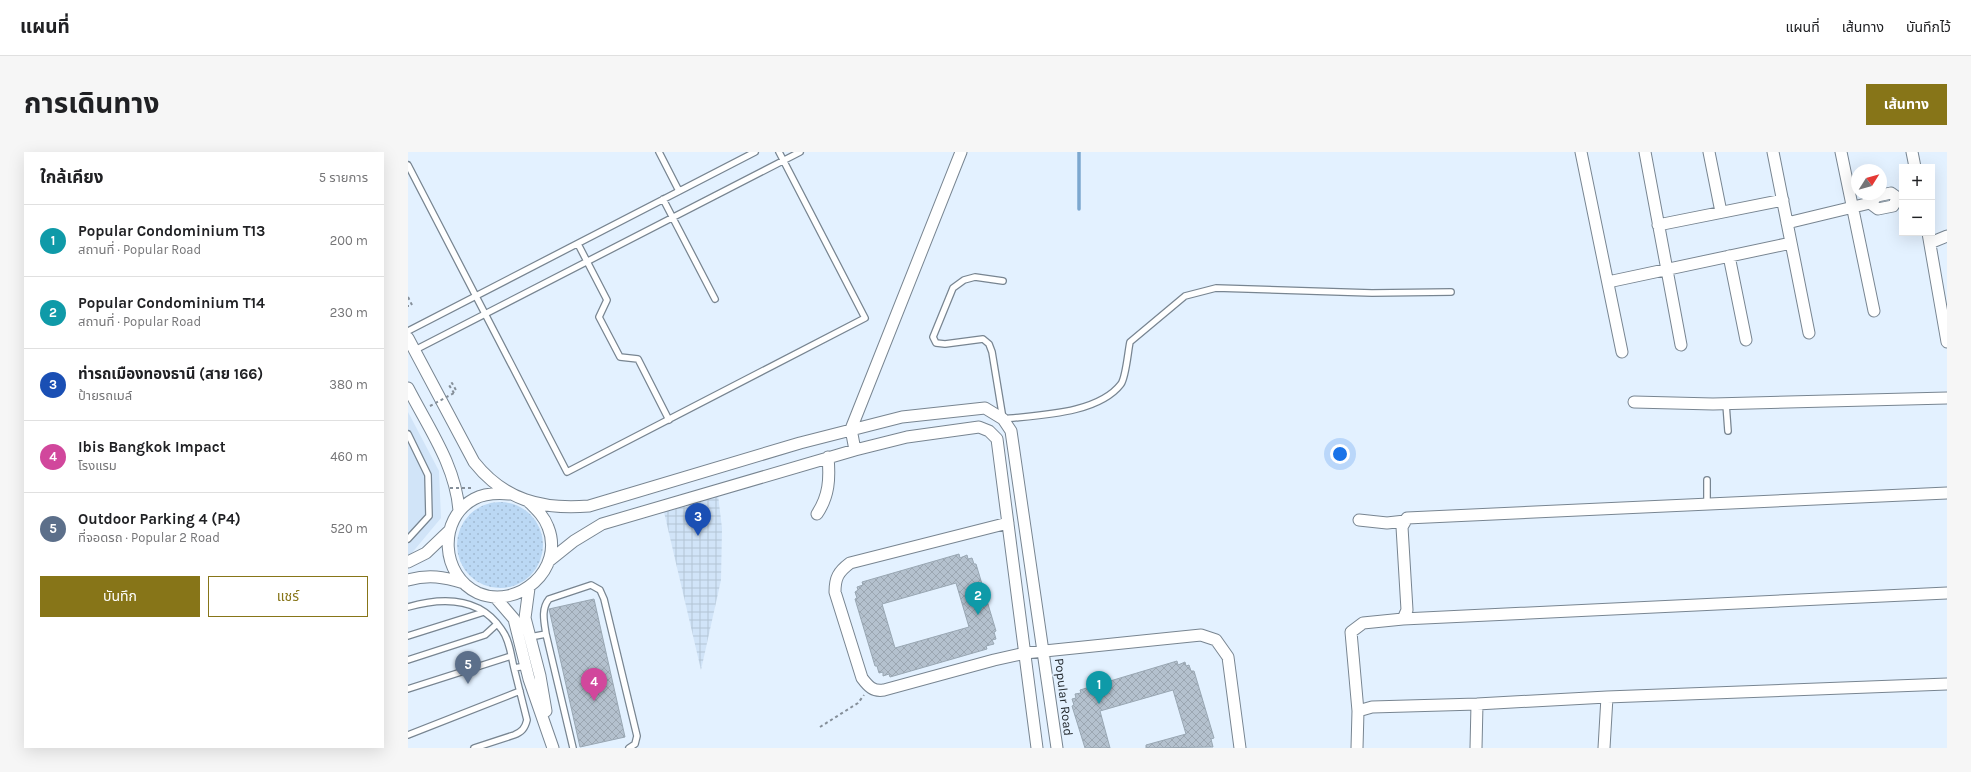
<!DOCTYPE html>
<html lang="th">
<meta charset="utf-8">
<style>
body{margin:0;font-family:Karla,"Noto Sans Thai",sans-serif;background:#f6f6f6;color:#202124}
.controls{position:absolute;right:12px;top:12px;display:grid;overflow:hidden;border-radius:0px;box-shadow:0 4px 16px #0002}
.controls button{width:36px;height:36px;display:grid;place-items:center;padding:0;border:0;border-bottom:1px solid #e0e0e0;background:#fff;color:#202124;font:20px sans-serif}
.compass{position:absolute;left:1443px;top:12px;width:36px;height:36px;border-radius:50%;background:#fff;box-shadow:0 4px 16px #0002;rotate:53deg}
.you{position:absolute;left:932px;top:302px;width:14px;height:14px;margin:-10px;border:3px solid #fff;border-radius:50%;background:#1a73e8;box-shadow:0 0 0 6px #1a73e833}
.badge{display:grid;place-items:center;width:26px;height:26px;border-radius:50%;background:#877518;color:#fff;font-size:13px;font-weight:700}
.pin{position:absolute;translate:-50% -33px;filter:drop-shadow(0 1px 2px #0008)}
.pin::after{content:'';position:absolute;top:21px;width:14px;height:12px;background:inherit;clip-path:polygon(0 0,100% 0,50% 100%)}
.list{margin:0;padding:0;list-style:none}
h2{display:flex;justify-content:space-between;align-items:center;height:52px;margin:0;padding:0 16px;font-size:17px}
h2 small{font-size:13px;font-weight:400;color:#757577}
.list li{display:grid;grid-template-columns:26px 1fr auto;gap:12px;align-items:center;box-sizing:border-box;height:72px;padding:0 16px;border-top:1px solid #e0e0e0}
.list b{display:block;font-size:15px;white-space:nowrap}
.list p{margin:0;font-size:13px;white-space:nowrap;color:#757577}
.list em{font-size:13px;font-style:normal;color:#757577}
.actions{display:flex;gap:8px;padding:12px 16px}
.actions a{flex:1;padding:9px 0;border:1px solid #877518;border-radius:0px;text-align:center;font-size:14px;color:#877518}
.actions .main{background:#877518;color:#fff}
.map{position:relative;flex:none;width:1539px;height:596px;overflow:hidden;border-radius:0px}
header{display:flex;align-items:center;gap:24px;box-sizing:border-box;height:56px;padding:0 20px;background:#fff;border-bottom:1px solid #e0e0e0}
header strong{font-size:19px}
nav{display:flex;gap:22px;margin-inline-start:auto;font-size:14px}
.intro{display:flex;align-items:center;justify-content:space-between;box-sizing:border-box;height:96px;padding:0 24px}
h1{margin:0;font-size:28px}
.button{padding:10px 18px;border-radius:0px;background:#877518;color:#fff;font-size:14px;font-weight:700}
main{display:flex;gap:24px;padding:0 24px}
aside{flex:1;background:#fff;border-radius:0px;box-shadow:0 4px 16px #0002}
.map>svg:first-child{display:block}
.built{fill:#d1e4f8}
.industrial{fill:url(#industrial-grid)}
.grass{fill:url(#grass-dots)}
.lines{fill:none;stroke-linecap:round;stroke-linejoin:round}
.stream{stroke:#7ca7cf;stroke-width:3.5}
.building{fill:url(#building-cross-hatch);stroke:#99a7b3;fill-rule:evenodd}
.service-casing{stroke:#788591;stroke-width:8}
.minor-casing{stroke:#788591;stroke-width:13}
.path{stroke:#858f99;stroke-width:2;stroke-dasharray:3 3;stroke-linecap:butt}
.service{stroke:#fff;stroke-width:5.5}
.minor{stroke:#fff;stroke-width:11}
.path-bridge{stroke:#858f99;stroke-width:2;stroke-dasharray:3 3;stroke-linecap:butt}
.labels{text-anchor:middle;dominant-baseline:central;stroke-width:3;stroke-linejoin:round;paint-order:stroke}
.street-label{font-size:13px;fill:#262c31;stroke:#e3f1ff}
</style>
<header>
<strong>แผนที่</strong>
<nav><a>แผนที่</a><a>เส้นทาง</a><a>บันทึกไว้</a></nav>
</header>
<div class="intro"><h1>การเดินทาง</h1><a class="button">เส้นทาง</a></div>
<main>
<aside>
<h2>ใกล้เคียง<small>5 รายการ</small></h2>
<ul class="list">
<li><span class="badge" style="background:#0f9aa8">1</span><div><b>Popular Condominium T13</b><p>สถานที่ · Popular Road</p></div><em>200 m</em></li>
<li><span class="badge" style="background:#0f9aa8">2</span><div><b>Popular Condominium T14</b><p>สถานที่ · Popular Road</p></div><em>230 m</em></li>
<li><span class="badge" style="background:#1a4fb4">3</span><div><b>ท่ารถเมืองทองธานี (สาย 166)</b><p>ป้ายรถเมล์</p></div><em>380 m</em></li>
<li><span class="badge" style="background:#d1479c">4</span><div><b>Ibis Bangkok Impact</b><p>โรงแรม</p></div><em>460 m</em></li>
<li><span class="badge" style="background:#5c6f8a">5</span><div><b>Outdoor Parking 4 (P4)</b><p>ที่จอดรถ · Popular 2 Road</p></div><em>520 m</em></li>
</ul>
<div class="actions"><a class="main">บันทึก</a><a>แชร์</a></div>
</aside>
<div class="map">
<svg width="1539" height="596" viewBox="0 0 1539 596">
<defs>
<pattern id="industrial-grid" width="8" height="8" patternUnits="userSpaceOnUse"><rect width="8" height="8" fill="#d1e4f8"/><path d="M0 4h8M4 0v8" fill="none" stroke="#b3c4d5"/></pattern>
<pattern id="grass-dots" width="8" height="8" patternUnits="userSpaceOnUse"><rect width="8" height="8" fill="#bbd8f4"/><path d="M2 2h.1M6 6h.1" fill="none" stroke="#a1bad2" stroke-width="1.8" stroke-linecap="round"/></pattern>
<pattern id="building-cross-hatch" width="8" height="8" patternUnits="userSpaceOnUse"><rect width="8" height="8" fill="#b4c1ce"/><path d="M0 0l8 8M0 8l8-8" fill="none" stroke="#9ba6b1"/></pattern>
</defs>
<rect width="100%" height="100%" fill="#e3f1ff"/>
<!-- built -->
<path class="built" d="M 0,260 L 31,319 L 33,366 L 3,402 L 0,403 Z"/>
<!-- industrial -->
<path class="industrial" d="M 310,343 L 314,376 L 313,428 L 293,518 L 256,360 Z"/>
<!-- grass -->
<path class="grass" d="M49 393a43 43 0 1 1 86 0a43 43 0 1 1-86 0Z"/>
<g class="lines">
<!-- stream -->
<path class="stream" d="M 671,57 L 671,0"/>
</g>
<!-- building -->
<path class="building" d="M 551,402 L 552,406 L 559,403 L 560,407 L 564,406 L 566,412 L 568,412 L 588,479 L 586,480 L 588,487 L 584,488 L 586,492 L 578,494 L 579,497 L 482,525 L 481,522 L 475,524 L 475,520 L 471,521 L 469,514 L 467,514 L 447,447 L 449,446 L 447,440 L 450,438 L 449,435 L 455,433 L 454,430 ZM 548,431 L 561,475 L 487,496 L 474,452 Z
M 186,447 L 217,585 L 172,595 L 141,457 Z
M 769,509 L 770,513 L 777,510 L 778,514 L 781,513 L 783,519 L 786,519 L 806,586 L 803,587 L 805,595 L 738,596 L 738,593 L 778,582 L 765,538 L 692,559 L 702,596 L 677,596 L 664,554 L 666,553 L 664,547 L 668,546 L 667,542 L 673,541 L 672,538 Z"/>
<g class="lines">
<defs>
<path id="service" d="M 251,0 L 271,39
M 0,13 L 159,320 L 457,166 L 371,0
M 255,47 L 307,147
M 170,92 L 199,148 L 191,165 L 212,205 L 230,207 L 261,268
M 595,129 L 567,125 L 556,128 L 545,136 L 525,185 L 528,191 L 537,192 L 575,187 L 581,192 L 584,200 L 595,267 C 631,263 690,262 713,232 C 718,225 720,199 722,190 L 777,144 L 808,136 L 964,141 L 1043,140
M 0,179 L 347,0
M 7,198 L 392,0
M 1318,252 L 1320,279
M 0,282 L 20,323 L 21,364 L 0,387
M 1299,352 L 1299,328
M 0,455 C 35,445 72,445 94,478 C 102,489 103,504 106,516
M 138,482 C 136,469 133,457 141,447 L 183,433 L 192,438 L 196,447 L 229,584 L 227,592 L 221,596
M 0,484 L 76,460
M 122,485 L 138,482 L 165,596
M 0,508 L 77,483 L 89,472
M 0,537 L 103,504
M 0,583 L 112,539
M 66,596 L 106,583 C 114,580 117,576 119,568 L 106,516 L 118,514"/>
<path id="minor" d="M 1173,0 L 1214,200
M 1237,0 L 1273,193
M 1301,0 L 1313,60
M 1365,0 L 1401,181
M 1433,0 L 1466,159
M 1504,0 L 1507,15
M 1462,51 L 1470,57 L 1485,54 L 1490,46 L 1494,45
M 1379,71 L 1462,51 L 1469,44 L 1483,41 L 1490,46
M 1250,73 L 1375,48
M 1520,81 L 1539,190
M 1522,91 L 1539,84
M 1321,104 L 1338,188
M 1200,130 L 1383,91
M 0,186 L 66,310 C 96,348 134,358 181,354 L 392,291 L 494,265 L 577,256 L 595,267 L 603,279 L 649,596
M 0,236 C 20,275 48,314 51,359
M 1226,250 L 1305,252 L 1539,246
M 447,298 L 443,277 L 553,0
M 101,342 C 89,341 77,341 66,347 C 29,367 33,424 70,441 C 110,458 157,417 140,375 C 136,364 128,357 120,349
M 409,362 C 421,344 422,327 420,305
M 951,368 L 979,371 L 997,369
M 600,371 L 442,411 C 430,420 427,426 427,440 L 454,526 C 460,534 465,540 476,538 L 586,508 L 617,501 L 793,483 L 808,488 L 820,505 L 832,596
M 141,409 L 166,389 L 194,372 L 447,298 L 499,285 L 571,275 L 581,279 L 589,287 L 629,596
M 0,410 L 18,401 L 41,379
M 0,428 C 21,422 36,425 56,431
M 121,436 L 117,466 L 132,524 L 138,559
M 87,445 L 106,467 L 121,527 L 145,596
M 995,467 L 1539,441
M 950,559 L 964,555 L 1069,552 L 1199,545 L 1539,532
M 949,596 L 950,559 L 943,480 L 955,471 L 995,467 L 999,458 L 994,375 L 999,366 L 1539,341
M 1068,596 L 1069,552
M 1196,596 L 1199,545"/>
</defs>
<!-- service casing -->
<use href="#service" class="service-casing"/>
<!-- minor casing -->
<use href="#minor" class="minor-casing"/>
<!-- path -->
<path class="path" d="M 0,145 L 4,153
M 0,153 L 0,155
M 46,241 L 41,233 L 44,231 L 49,240
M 412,575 L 450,551 L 456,543"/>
<!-- service -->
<use href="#service" class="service"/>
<!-- minor -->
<use href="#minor" class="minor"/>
<!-- path-bridge -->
<path class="path-bridge" d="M 22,254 L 46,241
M 42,336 L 65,336"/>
</g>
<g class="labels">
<!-- street labels -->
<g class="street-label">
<text transform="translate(656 545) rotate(83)">Popular Road</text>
</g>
</g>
</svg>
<div class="controls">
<button>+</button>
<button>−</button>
</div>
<svg class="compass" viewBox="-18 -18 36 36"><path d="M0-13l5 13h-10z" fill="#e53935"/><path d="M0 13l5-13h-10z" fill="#757577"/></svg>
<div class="you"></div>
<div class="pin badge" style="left:691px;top:552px;background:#0f9aa8">1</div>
<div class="pin badge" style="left:570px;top:463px;background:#0f9aa8">2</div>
<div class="pin badge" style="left:290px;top:384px;background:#1a4fb4">3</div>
<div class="pin badge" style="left:186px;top:549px;background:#d1479c">4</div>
<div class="pin badge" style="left:60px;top:532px;background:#5c6f8a">5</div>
</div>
</main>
